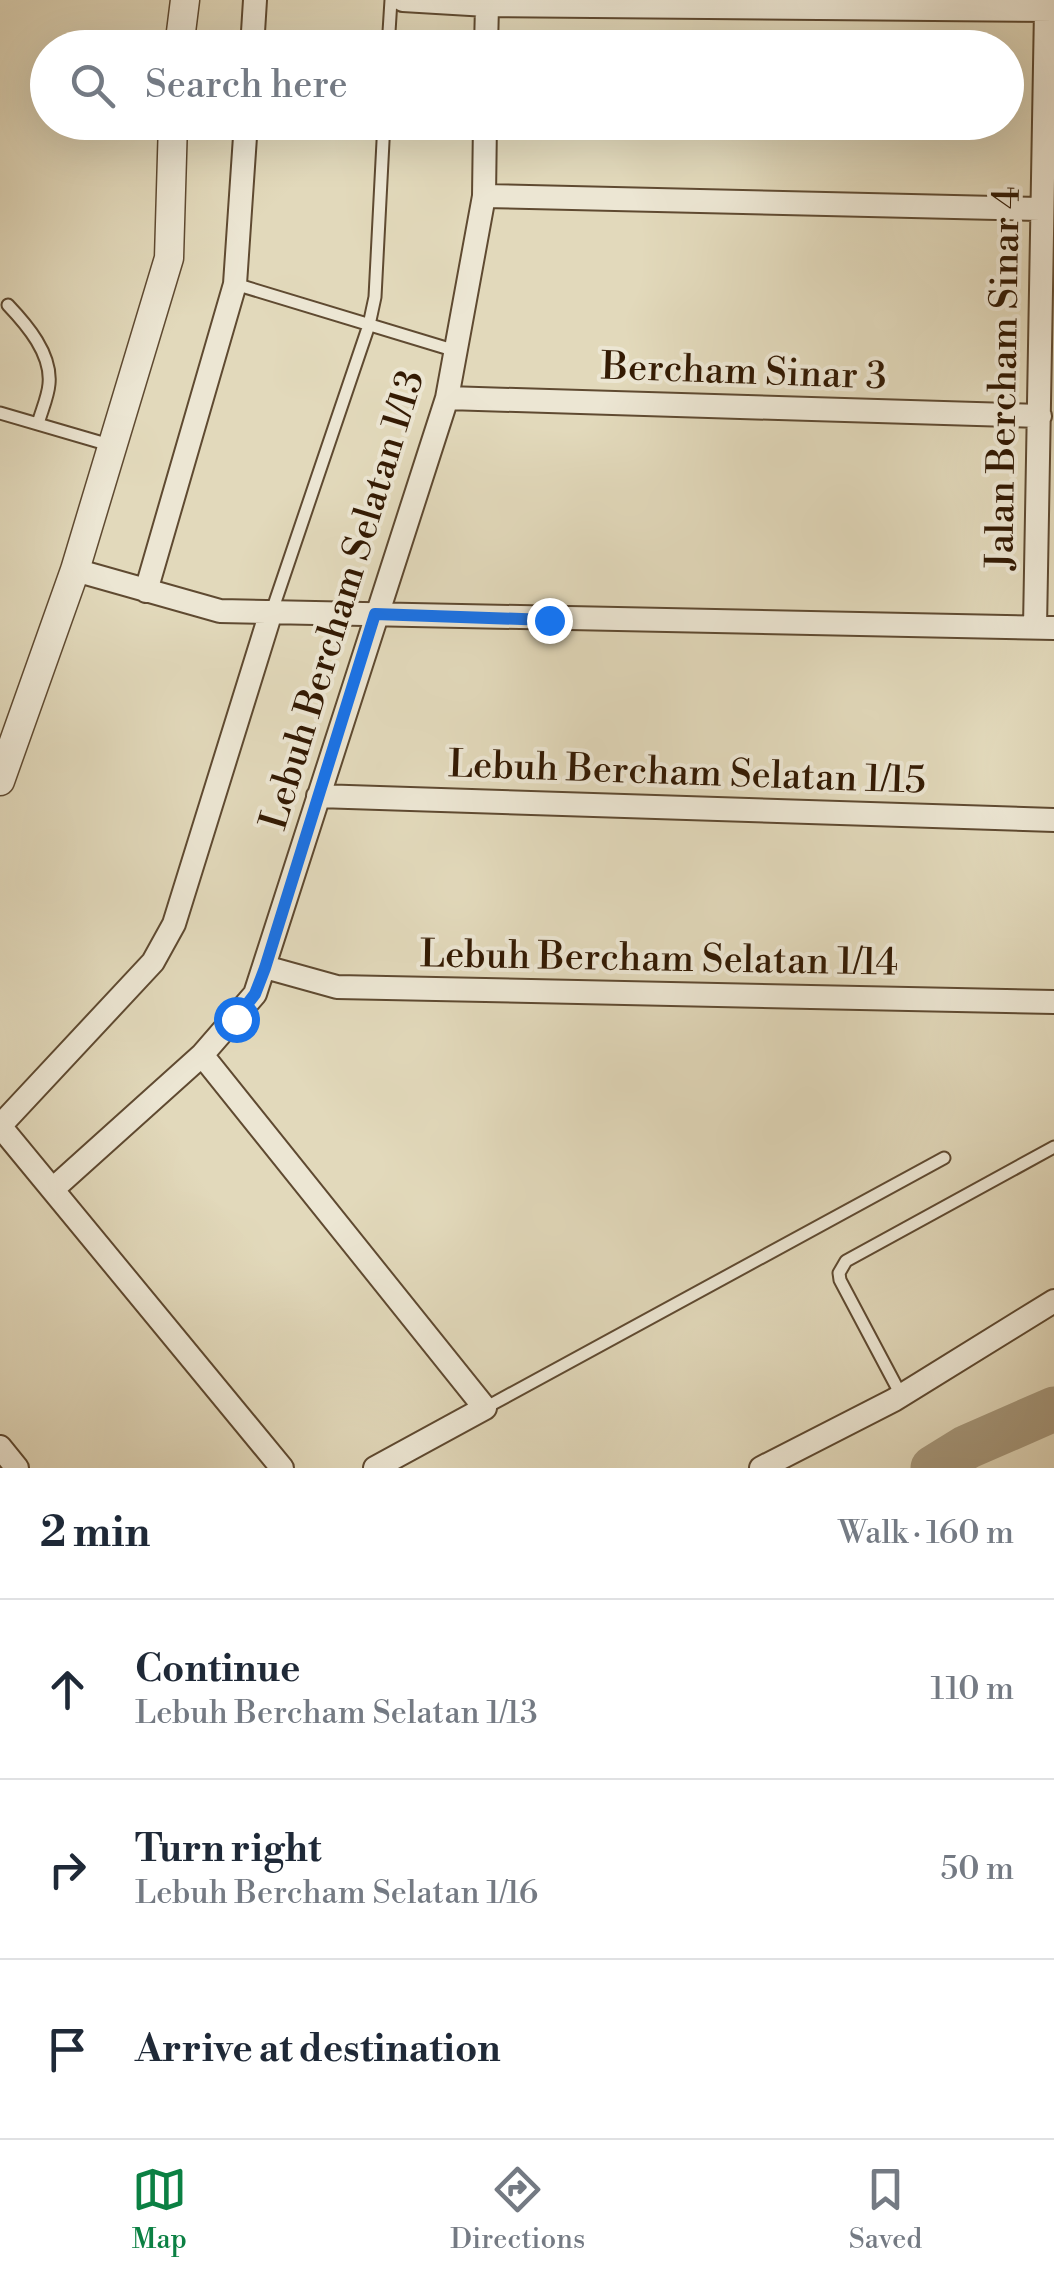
<!DOCTYPE html>
<meta charset="utf-8">
<style>
body{margin:0;font-family:"Libre Bodoni",serif;background:#f2f2f3;color:#1f2937}
.stop{position:absolute;width:30px;height:30px;margin:-22px;border:8px solid #1a73e8;border-radius:50%;background:#fff}
.stop.end{background:#1a73e8;border-color:#fff;box-shadow:0 2px 10px #0008}
.list{margin:0;padding:0;list-style:none}
h2{display:flex;justify-content:space-between;align-items:center;height:130px;margin:0;padding:0 40px;font-size:42px}
h2 small{font-size:32px;font-weight:400;color:#747a83}
.list li{display:grid;grid-template-columns:65px 1fr auto;gap:30px;align-items:center;box-sizing:border-box;height:180px;padding:0 40px;border-top:2px solid #e0e1e3}
.list b{display:block;font-size:38px;white-space:nowrap}
.list p{margin:0;font-size:32px;white-space:nowrap;color:#747a83}
.list em{font-size:32px;font-style:normal;color:#747a83}
.icon{flex:none;width:55px;height:55px;fill:none;stroke:currentColor;stroke-width:2;stroke-linecap:round;stroke-linejoin:round}
.map{position:relative;flex:none;width:1054px;height:1468px;overflow:hidden}
.search{position:absolute;background:#fff;box-shadow:0 10px 40px #0002;left:30px;right:30px;top:30px;height:110px;display:flex;align-items:center;gap:25px;box-sizing:border-box;padding:0 35px;border-radius:55px;color:#747a83;font-size:38px}
.sheet{height:670px;background:#fff}
nav{display:flex;justify-content:space-around;align-items:center;box-sizing:border-box;height:140px;border-top:2px solid #e0e1e3;background:#fff;font-size:28px;color:#747a83}
nav a{display:grid;justify-items:center;gap:5px}
nav .on{color:#0b8043}
.map>svg:first-child{display:block}
.lines{fill:none;stroke-linecap:round;stroke-linejoin:round}
.river{stroke:#a6987c;stroke-width:45}
.service-casing{stroke:#5f4a31;stroke-width:15}
.minor-casing{stroke:#5f4a31;stroke-width:26}
.tertiary-casing{stroke:#5f4a31;stroke-width:31}
.service{stroke:#ece6d3;stroke-width:11}
.minor{stroke:#ece6d3;stroke-width:22}
.tertiary{stroke:#ece6d3;stroke-width:28}
.route{stroke:#1a73e8;stroke-width:12}
.labels{text-anchor:middle;dominant-baseline:central;stroke-width:8;stroke-linejoin:round;paint-order:stroke}
.street-label{font-size:38px;fill:#331a03;stroke:#ece6d3}
</style>
<div class="map">
<svg width="1054" height="1468" viewBox="0 0 1054 1468">
<rect width="100%" height="100%" fill="#e2d9bb"/>
<filter id="stains"><feTurbulence type="fractalNoise" baseFrequency=".002" numOctaves="4"/><feColorMatrix values="0 0 0 0 .2 0 0 0 0 .09 0 0 0 0 .02 0 0 0 .5 -.17"/></filter>
<radialGradient id="worn" r=".72"><stop offset=".6" stop-color="#630" stop-opacity="0"/><stop offset="1" stop-color="#630" stop-opacity=".3"/></radialGradient>
<g class="lines">
<!-- river -->
<path class="river" d="M 933,1468 L 967,1447 L 1054,1409"/>
<defs>
<path id="service" d="M 388,48 L 391,0
M 235,284 L 456,351
M 8,305 C 27,325 52,354 49,384 C 48,397 41,412 38,424
M 0,413 L 113,446
M 272,611 L 369,325 L 375,297 L 384,122
M 901,1395 L 840,1280 L 839,1273 L 846,1261 L 1054,1147
M 485,1408 L 944,1158"/>
<path id="minor" d="M 403,0 L 487,5 L 1054,10
M 252,48 L 255,0
M 486,48 L 487,5
M 484,196 L 1040,209
M 447,398 L 1040,416
M 75,570 L 220,611 L 1054,628
M 146,591 L 235,284 L 246,122
M 1035,627 L 1046,10
M 318,796 L 1054,820
M 265,967 L 337,987 L 1054,1002
M 202,1055 L 485,1408 L 375,1468
M 0,1126 L 153,962 L 174,924 L 271,612
M 0,1126 L 282,1468
M 53,1189 L 202,1055 L 255,994 L 447,398 L 484,196 L 485,122
M 0,1447 L 17,1468
M 761,1468 L 894,1400 L 1054,1301"/>
<path id="tertiary" d="M 179,48 L 185,0
M 0,781 L 75,570 L 169,258 L 173,122"/>
</defs>
<!-- service casing -->
<use href="#service" class="service-casing"/>
<!-- minor casing -->
<use href="#minor" class="minor-casing"/>
<!-- tertiary casing -->
<use href="#tertiary" class="tertiary-casing"/>
<!-- service -->
<use href="#service" class="service"/>
<!-- minor -->
<use href="#minor" class="minor"/>
<!-- tertiary -->
<use href="#tertiary" class="tertiary"/>
</g>
<g class="lines">
<!-- route -->
<path class="route" d="M 236,1019 L 255,994 L 265,968 L 375,614 L 549,620"/>
</g>
<g class="labels">
<!-- street labels -->
<g class="street-label">
<text transform="translate(744 372) rotate(2)">Bercham Sinar 3</text>
<text transform="translate(1004 378) rotate(-89)">Jalan Bercham Sinar 4</text>
<text transform="translate(343 600) rotate(-73)">Lebuh Bercham Selatan 1/13</text>
<text transform="translate(687 773) rotate(2)">Lebuh Bercham Selatan 1/15</text>
<text transform="translate(659 959) rotate(1)">Lebuh Bercham Selatan 1/14</text>
</g>
</g>
<rect width="100%" height="100%" filter="url(#stains)"/>
<rect width="100%" height="100%" fill="url(#worn)"/>
</svg>
<div class="stop" style="left:236px;top:1019px"></div>
<div class="stop end" style="left:549px;top:620px"></div>
<div class="search"><svg class="icon" aria-label="search" viewBox="0 0 24 24"><circle cx="10" cy="10" r="6"/><path d="M15 15l6 6"/></svg>Search here</div>
</div>
<section class="sheet">
<h2>2 min<small>Walk · 160 m</small></h2>
<ul class="list">
<li><svg class="icon" aria-label="ahead" viewBox="0 0 24 24"><path d="M12 20V5M6 11l6-6 6 6"/></svg><div><b>Continue</b><p>Lebuh Bercham Selatan 1/13</p></div><em>110 m</em></li>
<li><svg class="icon" aria-label="right" viewBox="0 0 24 24"><path d="M7 20v-9h11M14 6l5 5-5 5"/></svg><div><b>Turn right</b><p>Lebuh Bercham Selatan 1/16</p></div><em>50 m</em></li>
<li><svg class="icon" aria-label="arrive" viewBox="0 0 24 24"><path d="M6 21V4h12l-3 4 3 4H6"/></svg><div><b>Arrive at destination</b></div></li>
</ul>
</section>
<nav>
<a class="on"><svg class="icon" aria-label="map" viewBox="0 0 24 24"><path d="M3 6l6-2 6 2 6-2v14l-6 2-6-2-6 2zM9 4v14M15 6v14"/></svg>Map</a>
<a><svg class="icon" aria-label="directions" viewBox="0 0 24 24"><path d="M12 3l9 9-9 9-9-9zM9 14v-3h6M13 9l2 2-2 2"/></svg>Directions</a>
<a><svg class="icon" aria-label="saved" viewBox="0 0 24 24"><path d="M7 4h10v16l-5-4-5 4z"/></svg>Saved</a>
</nav>
